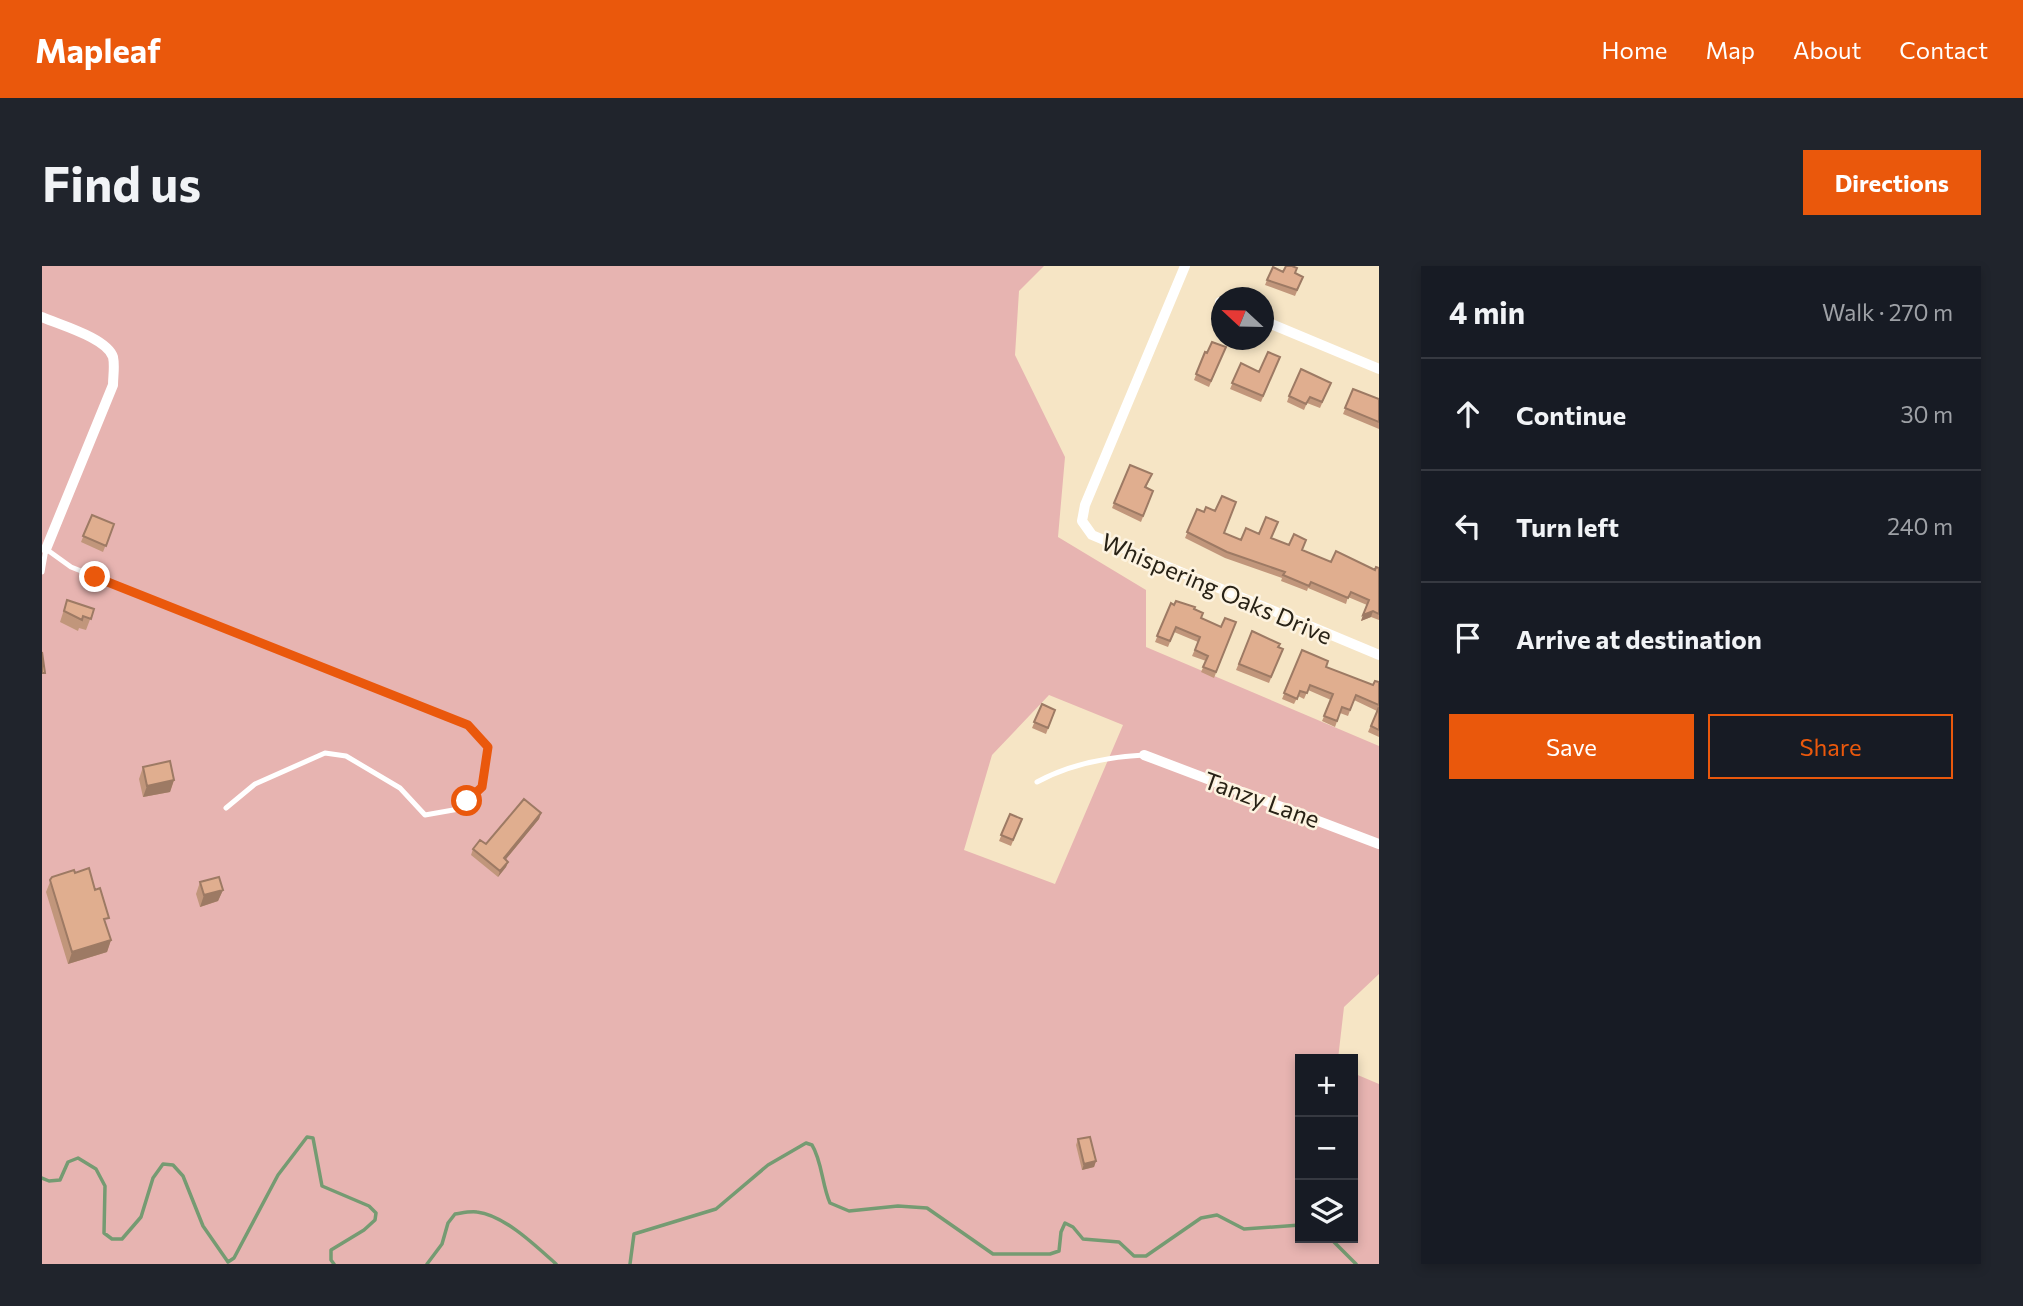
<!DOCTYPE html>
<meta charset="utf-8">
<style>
body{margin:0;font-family:Commissioner,sans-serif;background:#20242c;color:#f1f3f6}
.controls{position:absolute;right:21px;bottom:21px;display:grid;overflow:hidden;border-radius:0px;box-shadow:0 4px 10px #0003}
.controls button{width:63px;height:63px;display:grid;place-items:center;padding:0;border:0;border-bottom:2px solid #363941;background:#171b24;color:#f1f3f6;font:35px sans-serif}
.compass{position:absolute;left:1169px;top:21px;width:63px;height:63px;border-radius:50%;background:#171b24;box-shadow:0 4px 10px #0003;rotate:292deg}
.stop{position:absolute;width:21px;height:21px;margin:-16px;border:5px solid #ea580c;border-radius:50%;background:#fff}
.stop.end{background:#ea580c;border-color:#fff;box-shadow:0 2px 7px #0008}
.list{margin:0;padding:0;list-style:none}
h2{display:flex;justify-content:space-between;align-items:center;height:91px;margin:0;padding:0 28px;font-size:30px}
h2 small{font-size:23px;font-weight:400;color:#9ea1a6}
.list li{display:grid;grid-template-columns:46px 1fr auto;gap:21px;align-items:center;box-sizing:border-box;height:112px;padding:0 28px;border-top:2px solid #363941}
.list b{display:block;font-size:26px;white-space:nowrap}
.list em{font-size:23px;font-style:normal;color:#9ea1a6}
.actions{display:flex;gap:14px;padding:21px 28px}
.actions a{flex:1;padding:16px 0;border:2px solid #ea580c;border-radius:0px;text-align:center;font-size:24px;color:#ea580c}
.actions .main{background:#ea580c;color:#fff}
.icon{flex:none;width:38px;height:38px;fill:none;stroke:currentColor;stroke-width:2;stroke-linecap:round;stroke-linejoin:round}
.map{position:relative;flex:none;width:1337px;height:998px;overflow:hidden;border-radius:0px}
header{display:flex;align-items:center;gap:42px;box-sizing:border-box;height:98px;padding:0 35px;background:#ea580c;color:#fff}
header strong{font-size:33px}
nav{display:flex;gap:38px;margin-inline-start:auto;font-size:24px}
.intro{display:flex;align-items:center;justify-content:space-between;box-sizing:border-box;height:168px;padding:0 42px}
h1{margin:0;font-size:49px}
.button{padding:18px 32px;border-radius:0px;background:#ea580c;color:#fff;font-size:24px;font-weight:700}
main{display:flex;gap:42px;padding:0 42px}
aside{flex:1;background:#171b24;border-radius:0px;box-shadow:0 4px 10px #0003}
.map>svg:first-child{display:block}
.green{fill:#e7b4b1;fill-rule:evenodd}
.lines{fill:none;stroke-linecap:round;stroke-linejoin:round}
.stream{stroke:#759b72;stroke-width:3.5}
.lane{stroke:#fff;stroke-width:5}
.street{stroke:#fff;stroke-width:10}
.wall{fill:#c1967b}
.shaded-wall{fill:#9d7a64}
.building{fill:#e0ae8f;stroke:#9d7a64;stroke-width:2}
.route{stroke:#ea580c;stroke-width:9}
.labels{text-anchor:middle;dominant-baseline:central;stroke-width:5;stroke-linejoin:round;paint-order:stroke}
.street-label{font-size:24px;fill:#282216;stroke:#fdf3e0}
</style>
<header>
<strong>Mapleaf</strong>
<nav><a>Home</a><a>Map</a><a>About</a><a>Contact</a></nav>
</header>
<div class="intro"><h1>Find us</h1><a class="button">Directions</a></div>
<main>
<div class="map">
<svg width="1337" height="998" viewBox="0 0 1337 998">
<rect width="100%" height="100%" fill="#f6e5c5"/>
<!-- green -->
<path class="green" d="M 0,0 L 1002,0 L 977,25 L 973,89 L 1023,191 L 1016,271 L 1104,324 L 1104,381 L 1337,480 L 1337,708 L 1302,741 L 1296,793 L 1258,793 L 1258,972 L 1311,972 L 1311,807 L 1337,818 L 1337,998 L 0,998 ZM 1007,429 L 1081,459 L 1013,618 L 922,584 L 950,489 Z"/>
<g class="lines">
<!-- stream -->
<path class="stream" d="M 0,912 L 7,915 L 18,914 L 26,896 L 36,892 L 54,903 L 63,920 L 62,967 L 70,973 L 80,973 L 99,951 L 111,912 L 121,898 L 131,899 L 141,910 L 161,960 L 186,996 L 192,992 L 236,909 L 265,871 L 271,872 L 280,920 L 327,940 L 334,947 L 333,954 L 322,964 L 289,984 L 289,994 L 292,998
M 1288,972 L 1314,998
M 385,998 L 400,978 L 406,957 L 413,948 C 420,947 428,945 435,946 C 462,949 494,980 514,998
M 588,998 L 592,968 L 674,943 L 726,899 L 764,877 L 770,879 C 780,895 780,919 788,937 L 807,945 L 856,940 L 885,942 L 951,988 L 1008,988 L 1017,985 L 1019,966 L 1023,957 L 1031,961 L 1041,973 L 1077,976 L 1092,990 L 1104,990 L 1159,952 L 1175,949 L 1202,963 L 1258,959"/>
<!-- lane -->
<path class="lane" d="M 0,306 L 4,283 L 29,301 L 426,459 L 446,481 L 440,521 L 417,543 L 383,549 L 358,522 L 304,490 L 283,487 L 213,518 L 184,542
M 995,516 C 1028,498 1065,491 1102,489"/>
<!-- street -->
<path class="street" d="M 1143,0 L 1043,239 L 1040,255 L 1050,269 L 1337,389
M 1178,36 L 1180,37
M 0,51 C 18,59 65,72 71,91 C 73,100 71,110 71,119 L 4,283
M 1222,55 L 1337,103
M 1102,489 L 1337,578"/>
</g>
<!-- wall -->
<path class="wall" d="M 1241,6 L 1253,7 L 1261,11 L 1253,30 L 1223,19 L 1225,14 Z
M 1184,81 L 1167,121 L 1152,114 L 1163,86 L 1165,87 Z
M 1238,91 L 1219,136 L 1188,123 L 1199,97 L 1217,106 Z
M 1289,117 L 1278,142 L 1265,137 L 1262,144 L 1245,136 L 1247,130 Z
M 1311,123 L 1337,133 L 1337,163 L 1301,148 Z
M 1088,199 L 1110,208 L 1104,222 L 1111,225 L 1099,256 L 1070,242 Z
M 1155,243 L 1182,267 L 1199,274 L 1217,268 L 1230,272 L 1289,296 L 1333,304 L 1337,302 L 1337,354 L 1329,351 L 1319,355 L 1325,339 L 1306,331 L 1304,338 L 1266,322 L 1265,325 L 1239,315 L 1240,312 L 1183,292 L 1143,272 Z
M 50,249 L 72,258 L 61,286 L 39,276 Z
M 25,334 L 52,343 L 44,364 L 37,362 L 36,365 L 18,356 Z
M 1129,337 L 1152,343 L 1159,352 L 1179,361 L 1194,356 L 1172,412 L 1159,406 L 1164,395 L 1150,390 L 1156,376 L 1132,366 L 1126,381 L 1113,376 Z
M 1210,365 L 1241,383 L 1227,417 L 1194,404 Z
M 1260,384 L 1284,402 L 1331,419 L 1337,416 L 1337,471 L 1326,466 L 1335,445 L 1312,434 L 1306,450 L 1298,447 L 1293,461 L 1280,455 L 1289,434 L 1266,424 L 1262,433 L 1256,430 L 1252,438 L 1240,433 Z
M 1000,438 L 1013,444 L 1004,468 L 990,462 Z
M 101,501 L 132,514 L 128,526 L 101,531 L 97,513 Z
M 499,547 L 497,553 L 463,594 L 466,596 L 464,601 L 456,611 L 429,589 L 431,583 L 444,578 Z
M 968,548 L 980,553 L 969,580 L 957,575 Z
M 10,611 L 64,658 L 69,674 L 65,686 L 26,698 L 4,626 Z
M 158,616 L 181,624 L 176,635 L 158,641 L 154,628 Z
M 1036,873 L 1054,895 L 1052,901 L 1040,904 L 1034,879 Z"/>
<!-- shaded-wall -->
<path class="shaded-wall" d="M 1331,345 L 1329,351 L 1319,355 L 1321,349 Z
M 132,514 L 128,526 L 101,531 L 105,520 Z
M 499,547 L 497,553 L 460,598 L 462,592 Z
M 466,596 L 464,601 L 456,611 L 458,605 Z
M 181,624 L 176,635 L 158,641 L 162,629 Z
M 69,674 L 65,686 L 26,698 L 30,686 Z
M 1054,895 L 1052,901 L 1040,904 L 1042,898 Z"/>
<!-- building -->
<path class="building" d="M 1244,0 L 1250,0 L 1255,2 L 1253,7 L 1261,11 L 1255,24 L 1225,14 L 1231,1 L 1241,6 Z
M 1170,76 L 1184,81 L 1169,115 L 1154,108 L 1163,86 L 1165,87 Z
M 1226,86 L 1238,91 L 1221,130 L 1190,117 L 1199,97 L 1217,106 Z
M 1259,103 L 1289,117 L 1280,136 L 1268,131 L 1264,138 L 1247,130 Z
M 1311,123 L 1337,133 L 1337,156 L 1303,142 Z
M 1088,199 L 1110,208 L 1103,221 L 1111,225 L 1101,250 L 1072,237 Z
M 1180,230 L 1194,236 L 1182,267 L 1199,274 L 1204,262 L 1217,268 L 1224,251 L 1236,256 L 1229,272 L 1247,279 L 1252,268 L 1264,274 L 1260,284 L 1289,296 L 1294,285 L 1333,304 L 1334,301 L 1337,302 L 1337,348 L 1331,345 L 1321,349 L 1327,334 L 1309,326 L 1306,332 L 1269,316 L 1267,320 L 1241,309 L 1243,306 L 1185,286 L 1145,266 L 1155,243 L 1162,246 L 1164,241 L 1173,245 Z
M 50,249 L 72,258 L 64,280 L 41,270 Z
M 25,334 L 52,343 L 49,353 L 41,350 L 40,354 L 22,345 Z
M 1134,335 L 1153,341 L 1152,343 L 1161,347 L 1159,352 L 1179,361 L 1183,352 L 1194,356 L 1174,406 L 1161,401 L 1166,390 L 1153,384 L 1158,371 L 1134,361 L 1128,375 L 1115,370 L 1129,337 L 1132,339 Z
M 1210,365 L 1238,378 L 1236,381 L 1241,383 L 1229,411 L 1197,398 Z
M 1260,384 L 1286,395 L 1284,401 L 1331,419 L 1333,415 L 1337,416 L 1337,439 L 1314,429 L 1308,444 L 1300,441 L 1295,455 L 1282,450 L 1291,428 L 1268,419 L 1265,427 L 1258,425 L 1255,433 L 1242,427 Z
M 0,386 L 3,407 L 0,407 Z
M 1000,438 L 1013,444 L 1006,462 L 992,456 Z
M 1337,441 L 1337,464 L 1329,460 Z
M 128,495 L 132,514 L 105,520 L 101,501 Z
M 482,533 L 499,547 L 462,592 L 466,596 L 458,605 L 431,583 L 438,574 L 444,578 Z
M 968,548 L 980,553 L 971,574 L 959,569 Z
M 47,602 L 53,624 L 58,622 L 67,652 L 62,653 L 69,674 L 30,686 L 8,614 L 10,611 L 32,604 L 33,607 Z
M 177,611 L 181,624 L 162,629 L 158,616 Z
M 1048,871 L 1054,895 L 1042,898 L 1036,873 Z"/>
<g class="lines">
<!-- route -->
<path class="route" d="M 53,311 L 426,459 L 446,481 L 440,521 L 425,535"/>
</g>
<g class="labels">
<!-- street labels -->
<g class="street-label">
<text transform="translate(1175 322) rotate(23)">Whispering Oaks Drive</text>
<text transform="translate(1220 533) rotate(20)">Tanzy Lane</text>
</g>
</g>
</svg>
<div class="controls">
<button>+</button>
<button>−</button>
<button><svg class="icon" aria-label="layers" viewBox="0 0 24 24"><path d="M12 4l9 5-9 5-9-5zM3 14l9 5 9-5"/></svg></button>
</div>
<svg class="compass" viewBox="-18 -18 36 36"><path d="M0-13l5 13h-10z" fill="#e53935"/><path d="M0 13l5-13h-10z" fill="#9ea1a6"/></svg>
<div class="stop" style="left:425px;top:535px"></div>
<div class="stop end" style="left:53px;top:311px"></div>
</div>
<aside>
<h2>4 min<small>Walk · 270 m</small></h2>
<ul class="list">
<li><svg class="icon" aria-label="ahead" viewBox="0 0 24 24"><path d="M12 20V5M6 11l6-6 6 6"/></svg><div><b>Continue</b></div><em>30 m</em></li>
<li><svg class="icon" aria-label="left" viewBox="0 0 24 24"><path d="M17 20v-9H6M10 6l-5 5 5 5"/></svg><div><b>Turn left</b></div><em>240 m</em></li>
<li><svg class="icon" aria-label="arrive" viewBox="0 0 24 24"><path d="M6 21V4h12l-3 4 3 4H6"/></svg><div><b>Arrive at destination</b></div></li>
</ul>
<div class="actions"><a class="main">Save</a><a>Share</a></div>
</aside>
</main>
